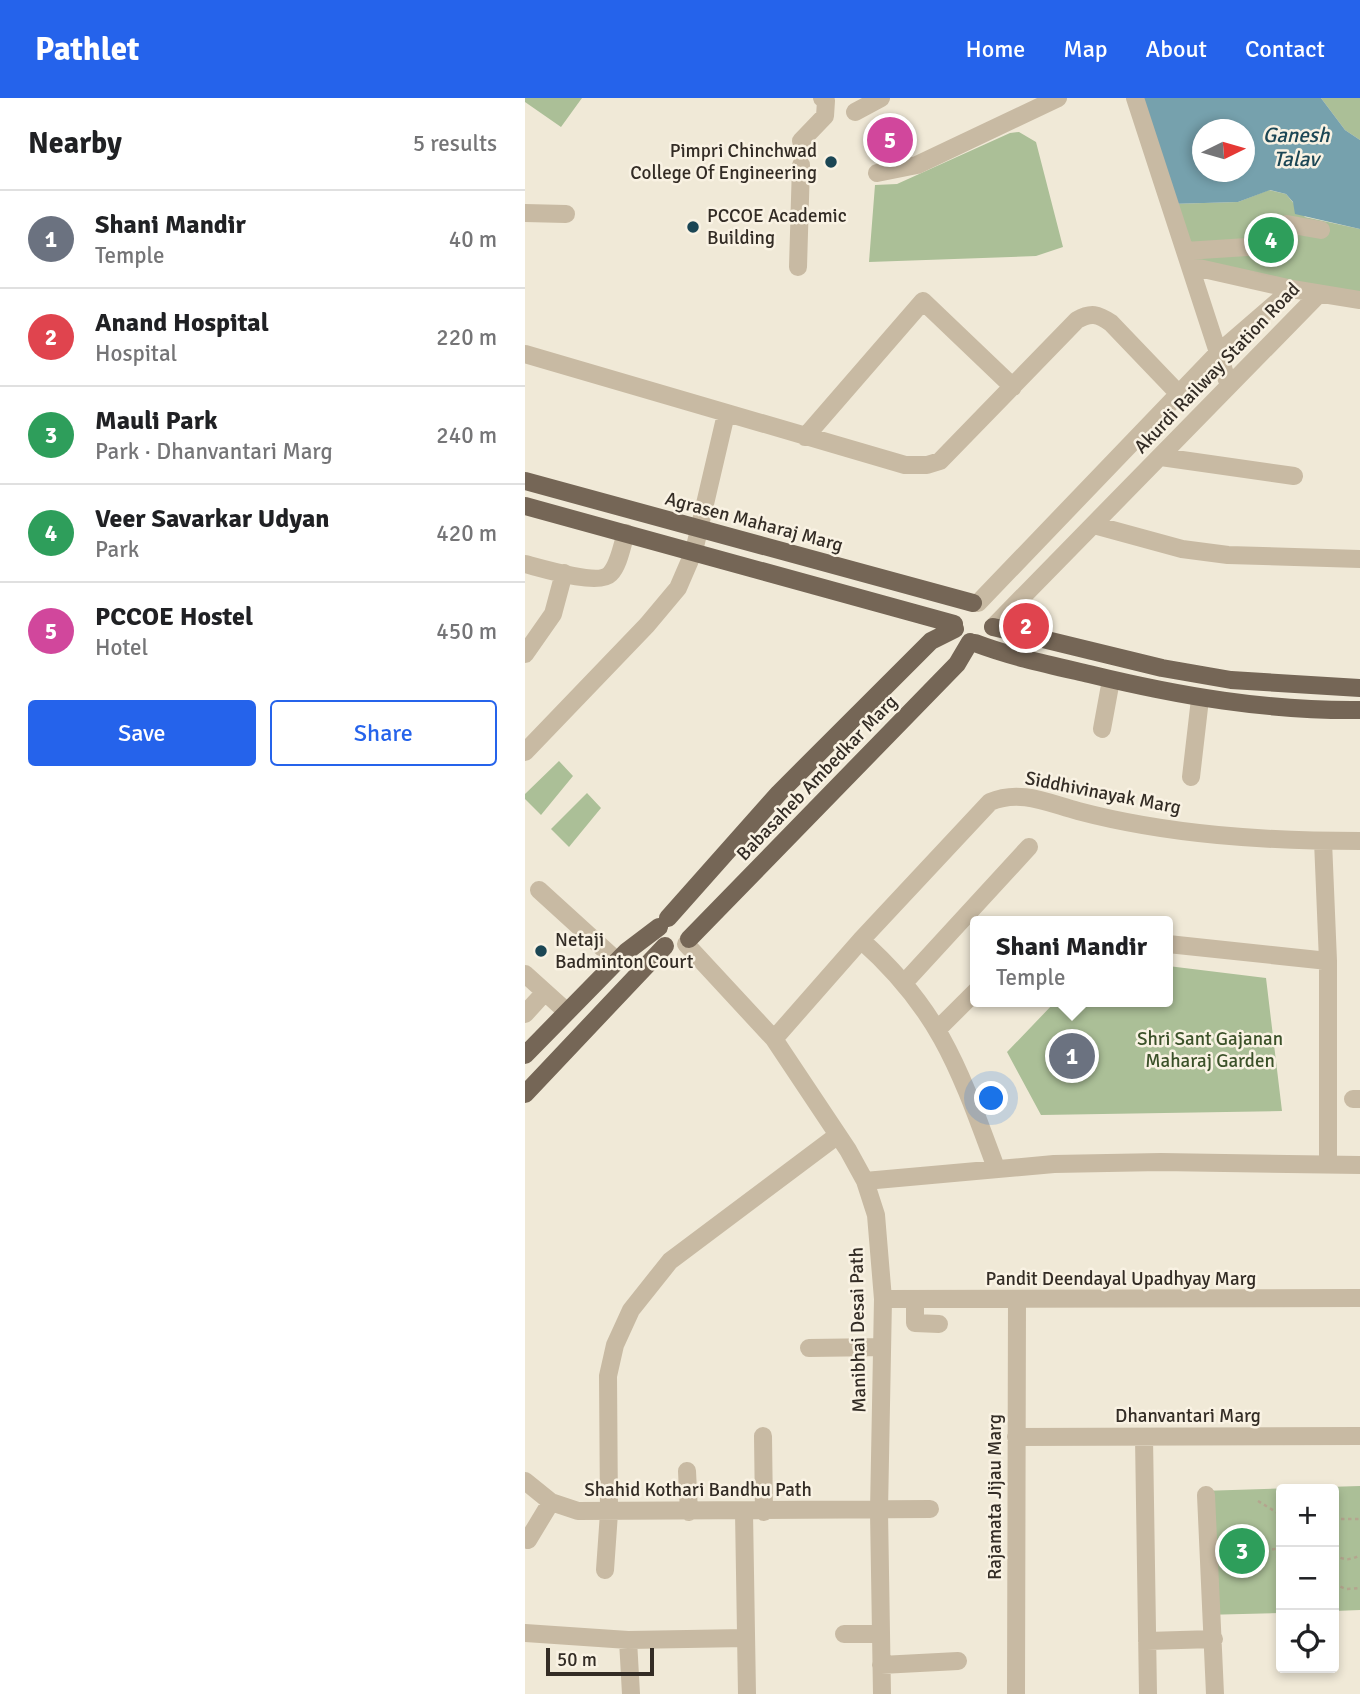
<!DOCTYPE html>
<meta charset="utf-8">
<style>
body{margin:0;font-family:Signika,sans-serif;background:#f2f2f2;color:#202124}
.controls{position:absolute;right:21px;bottom:21px;display:grid;overflow:hidden;border-radius:7px;box-shadow:0 4px 10px #0003}
.controls button{width:63px;height:63px;display:grid;place-items:center;padding:0;border:0;border-bottom:2px solid #e0e0e0;background:#fff;color:#202124;font:35px sans-serif}
.compass{position:absolute;left:667px;top:21px;width:63px;height:63px;border-radius:50%;background:#fff;box-shadow:0 4px 10px #0003;rotate:85deg}
.scale{position:absolute;left:21px;bottom:18px;width:108px;box-sizing:border-box;padding-left:7px;border:4px solid #332c25;border-top:0;font-size:19px;line-height:24px;white-space:nowrap;color:#332c25;-webkit-text-stroke:5px #f9f2e3;paint-order:stroke}
.you{position:absolute;left:467px;top:1001px;width:24px;height:24px;margin:-18px;border:5px solid #fff;border-radius:50%;background:#1a73e8;box-shadow:0 0 0 10px #1a73e833}
.badge{display:grid;place-items:center;width:46px;height:46px;border-radius:50%;background:#2563eb;color:#fff;font-size:23px;font-weight:700}
.pin{position:absolute;translate:-50% -50%;border:4px solid #fff;box-shadow:0 2px 7px #0006}
.popup{position:absolute;left:445px;top:818px;width:203px;height:91px;box-sizing:border-box;display:grid;place-content:center;border-radius:7px;background:#fff;filter:drop-shadow(0 2px 5px #0005);font-size:23px;white-space:nowrap;color:#757577}
.popup b{font-size:26px;color:#202124}
.popup::after{content:'';position:absolute;left:50%;top:100%;margin-left:-14px;border:14px solid transparent;border-top-color:#fff}
.list{margin:0;padding:0;list-style:none}
h2{display:flex;justify-content:space-between;align-items:center;height:91px;margin:0;padding:0 28px;font-size:30px}
h2 small{font-size:23px;font-weight:400;color:#757577}
.list li{display:grid;grid-template-columns:46px 1fr auto;gap:21px;align-items:center;box-sizing:border-box;height:98px;padding:0 28px;border-top:2px solid #e0e0e0}
.list b{display:block;font-size:26px;white-space:nowrap}
.list p{margin:0;font-size:23px;white-space:nowrap;color:#757577}
.list em{font-size:23px;font-style:normal;color:#757577}
.actions{display:flex;gap:14px;padding:21px 28px}
.actions a{flex:1;padding:16px 0;border:2px solid #2563eb;border-radius:7px;text-align:center;font-size:24px;color:#2563eb}
.actions .main{background:#2563eb;color:#fff}
.icon{flex:none;width:38px;height:38px;fill:none;stroke:currentColor;stroke-width:2;stroke-linecap:round;stroke-linejoin:round}
.map{position:relative;flex:none;width:835px;height:1596px;overflow:hidden}
header{display:flex;align-items:center;gap:42px;box-sizing:border-box;height:98px;padding:0 35px;background:#2563eb;color:#fff}
header strong{font-size:33px}
nav{display:flex;gap:38px;margin-inline-start:auto;font-size:24px}
main{display:flex}
aside{flex:1;background:#fff}
.map>svg:first-child{display:block}
.green{fill:#abbf97}
.water{fill:#76a1ad;fill-rule:evenodd}
.lines{fill:none;stroke-linecap:round;stroke-linejoin:round}
.path{stroke:#b4a58e;stroke-width:2.5;stroke-dasharray:3.5 3.5;stroke-linecap:butt}
.minor{stroke:#c8baa3;stroke-width:18}
.major{stroke:#756656;stroke-width:18}
.poi-dot{fill:#1b4654;stroke:#f9f2e3;stroke-width:2.5}
.labels{text-anchor:middle;dominant-baseline:central;stroke-width:5;stroke-linejoin:round;paint-order:stroke}
.poi-label{font-size:19px;fill:#332c25;stroke:#f9f2e3;text-anchor:start}
.street-label{font-size:19px;fill:#332c25;stroke:#f9f2e3}
.park-label{font-size:19px;fill:#3b5129;stroke:#f9f2e3}
.water-label{font-size:21px;font-style:italic;fill:#1b4654;stroke:#f9f2e3}
</style>
<header>
<strong>Pathlet</strong>
<nav><a>Home</a><a>Map</a><a>About</a><a>Contact</a></nav>
</header>
<main>
<aside>
<h2>Nearby<small>5 results</small></h2>
<ul class="list">
<li><span class="badge" style="background:#6b7280">1</span><div><b>Shani Mandir</b><p>Temple</p></div><em>40 m</em></li>
<li><span class="badge" style="background:#e0444e">2</span><div><b>Anand Hospital</b><p>Hospital</p></div><em>220 m</em></li>
<li><span class="badge" style="background:#2e9e5b">3</span><div><b>Mauli Park</b><p>Park · Dhanvantari Marg</p></div><em>240 m</em></li>
<li><span class="badge" style="background:#2e9e5b">4</span><div><b>Veer Savarkar Udyan</b><p>Park</p></div><em>420 m</em></li>
<li><span class="badge" style="background:#d1479c">5</span><div><b>PCCOE Hostel</b><p>Hotel</p></div><em>450 m</em></li>
</ul>
<div class="actions"><a class="main">Save</a><a>Share</a></div>
</aside>
<div class="map">
<svg width="835" height="1596" viewBox="0 0 835 1596">
<rect width="100%" height="100%" fill="#f0e9d7"/>
<!-- green -->
<path class="green" d="M 0,0 L 57,0 L 36,29 L 0,4 Z
M 796,0 L 835,0 L 835,42 L 820,32 Z
M 494,34 L 511,44 L 538,149 L 511,158 L 344,164 L 350,87 L 372,86 L 485,35 Z
M 744,92 L 761,96 L 780,119 L 835,131 L 835,199 L 664,167 L 645,106 L 713,104 Z
M 34,663 L 48,678 L 16,717 L 0,701 L 0,696 Z
M 62,695 L 76,710 L 44,749 L 26,731 Z
M 643,868 L 741,880 L 757,1013 L 516,1017 L 482,954 L 530,904 L 643,904 Z
M 835,1388 L 835,1512 L 809,1513 L 809,1391 L 756,1391 L 756,1515 L 678,1517 L 676,1393 Z"/>
<!-- water -->
<path class="water" d="M 611,0 L 796,0 L 820,32 L 835,42 L 835,131 L 770,116 L 768,104 L 761,96 L 745,92 L 713,104 L 645,106 ZM 678,32 L 720,32 L 720,74 L 678,74 Z"/>
<g class="lines">
<!-- path -->
<path class="path" d="M 733,1403 L 756,1417
M 809,1421 L 835,1421
M 698,1452 L 756,1451
M 809,1457 C 819,1462 825,1463 835,1457
M 809,1486 L 821,1491 L 835,1490"/>
<!-- minor -->
<path class="minor" d="M 610,0 L 704,288
M 330,14 L 356,0
M 276,43 L 300,18 L 301,3 L 297,0
M 352,75 L 392,67 L 533,0
M 0,115 L 41,116
M 660,153 L 738,148 L 762,126 L 796,132
M 665,168 L 767,191
M 273,169 L 276,67
M 0,256 L 380,367 L 402,367 L 415,363 L 552,222 C 566,214 573,216 586,225 L 654,296
M 280,339 L 398,203 L 488,289
M 636,359 L 769,378
M 569,427 L 657,451 L 703,457 L 835,461
M 0,466 C 16,470 74,488 85,476 C 94,467 97,447 101,435
M 453,505 L 693,255 L 767,191 L 835,202
M 468,529 L 793,197
M 0,556 L 28,516 L 39,475
M 577,631 L 586,582
M 0,654 L 122,527 L 153,490 L 169,453 L 201,316
M 666,679 L 675,601
M 798,743 L 803,863 L 803,1066
M 14,792 L 92,863
M 336,842 C 416,913 435,973 471,1070
M 161,846 L 249,941 L 323,1052 L 340,1083 L 351,1117 L 358,1201 L 354,1413 L 357,1596
M 643,846 L 803,863
M 0,876 L 41,913
M 379,885 L 504,749
M 0,916 L 20,894
M 414,930 L 451,893
M 249,941 L 336,842 L 465,704 C 495,691 523,705 553,713 C 644,737 741,743 835,743
M 828,1001 L 835,1001
M 340,1083 L 529,1066 L 636,1064 L 835,1067
M 358,1201 L 835,1200
M 390,1202 L 390,1225 L 414,1226
M 284,1250 L 357,1249
M 238,1338 L 239,1414
M 491,1339 L 835,1338
M 619,1340 L 623,1596
M 162,1373 L 164,1414
M 0,1383 L 26,1404 L 53,1413 L 405,1411
M 681,1397 L 690,1596
M 219,1414 L 222,1596
M 3,1442 L 26,1404
M 80,1472 L 84,1415 L 83,1278 L 90,1247 L 106,1212 L 145,1163 L 313,1037
M 0,1535 L 103,1542 L 221,1540
M 319,1536 L 356,1536
M 103,1542 L 106,1596
M 622,1543 L 689,1541
M 356,1567 L 433,1563
M 491,1596 L 492,1203"/>
<!-- major -->
<path class="major" d="M 0,383 L 448,505
M 0,408 L 429,526
M 468,529 L 637,570 L 706,582 L 835,590
M 450,545 C 487,559 525,567 564,576 C 654,598 742,613 835,612
M 143,820 L 254,695 L 406,543 L 430,531
M 164,841 L 432,566 L 445,544
M 0,957 L 101,854 L 134,829
M 0,996 L 140,848"/>
</g>
<!-- markers -->
<g class="poi-dot">
<circle cx="306" cy="64" r="7"/>
<circle cx="168" cy="129" r="7"/>
<circle cx="16" cy="853" r="7"/>
</g>
<g class="labels">
<!-- poi labels -->
<g class="poi-label">
<text x="292" y="53" text-anchor="end">Pimpri Chinchwad<tspan x="292" dy="22">College Of Engineering</tspan></text>
<text x="182" y="118">PCCOE Academic<tspan x="182" dy="22">Building</tspan></text>
<text x="30" y="842">Netaji<tspan x="30" dy="22">Badminton Court</tspan></text>
</g>
<!-- street labels -->
<g class="street-label">
<text transform="translate(692 270) rotate(-46)">Akurdi Railway Station Road</text>
<text transform="translate(229 424) rotate(15)">Agrasen Maharaj Marg</text>
<text transform="translate(292 680) rotate(-46)">Babasaheb Ambedkar Marg</text>
<text transform="translate(578 695) rotate(11)">Siddhivinayak Marg</text>
<text x="596" y="1181">Pandit Deendayal Upadhyay Marg</text>
<text transform="translate(333 1232) rotate(-91)">Manibhai Desai Path</text>
<text x="663" y="1318">Dhanvantari Marg</text>
<text x="173" y="1392">Shahid Kothari Bandhu Path</text>
<text transform="translate(470 1399) rotate(-90)">Rajamata Jijau Marg</text>
</g>
<!-- park labels -->
<g class="park-label">
<text x="685" y="941">Shri Sant Gajanan<tspan x="685" dy="22">Maharaj Garden</tspan></text>
</g>
<!-- water labels -->
<g class="water-label">
<text x="771" y="37">Ganesh<tspan x="771" dy="24">Talav</tspan></text>
</g>
</g>
</svg>
<div class="controls">
<button>+</button>
<button>−</button>
<button><svg class="icon" aria-label="locate" viewBox="0 0 24 24"><circle cx="12" cy="12" r="6"/><path d="M12 2v4M12 18v4M2 12h4M18 12h4"/></svg></button>
</div>
<svg class="compass" viewBox="-18 -18 36 36"><path d="M0-13l5 13h-10z" fill="#e53935"/><path d="M0 13l5-13h-10z" fill="#757577"/></svg>
<div class="scale">50 m</div>
<div class="you"></div>
<div class="pin badge" style="left:547px;top:958px;background:#6b7280">1</div>
<div class="popup"><b>Shani Mandir</b>Temple</div>
<div class="pin badge" style="left:501px;top:528px;background:#e0444e">2</div>
<div class="pin badge" style="left:717px;top:1453px;background:#2e9e5b">3</div>
<div class="pin badge" style="left:746px;top:142px;background:#2e9e5b">4</div>
<div class="pin badge" style="left:365px;top:42px;background:#d1479c">5</div>
</div>
</main>
